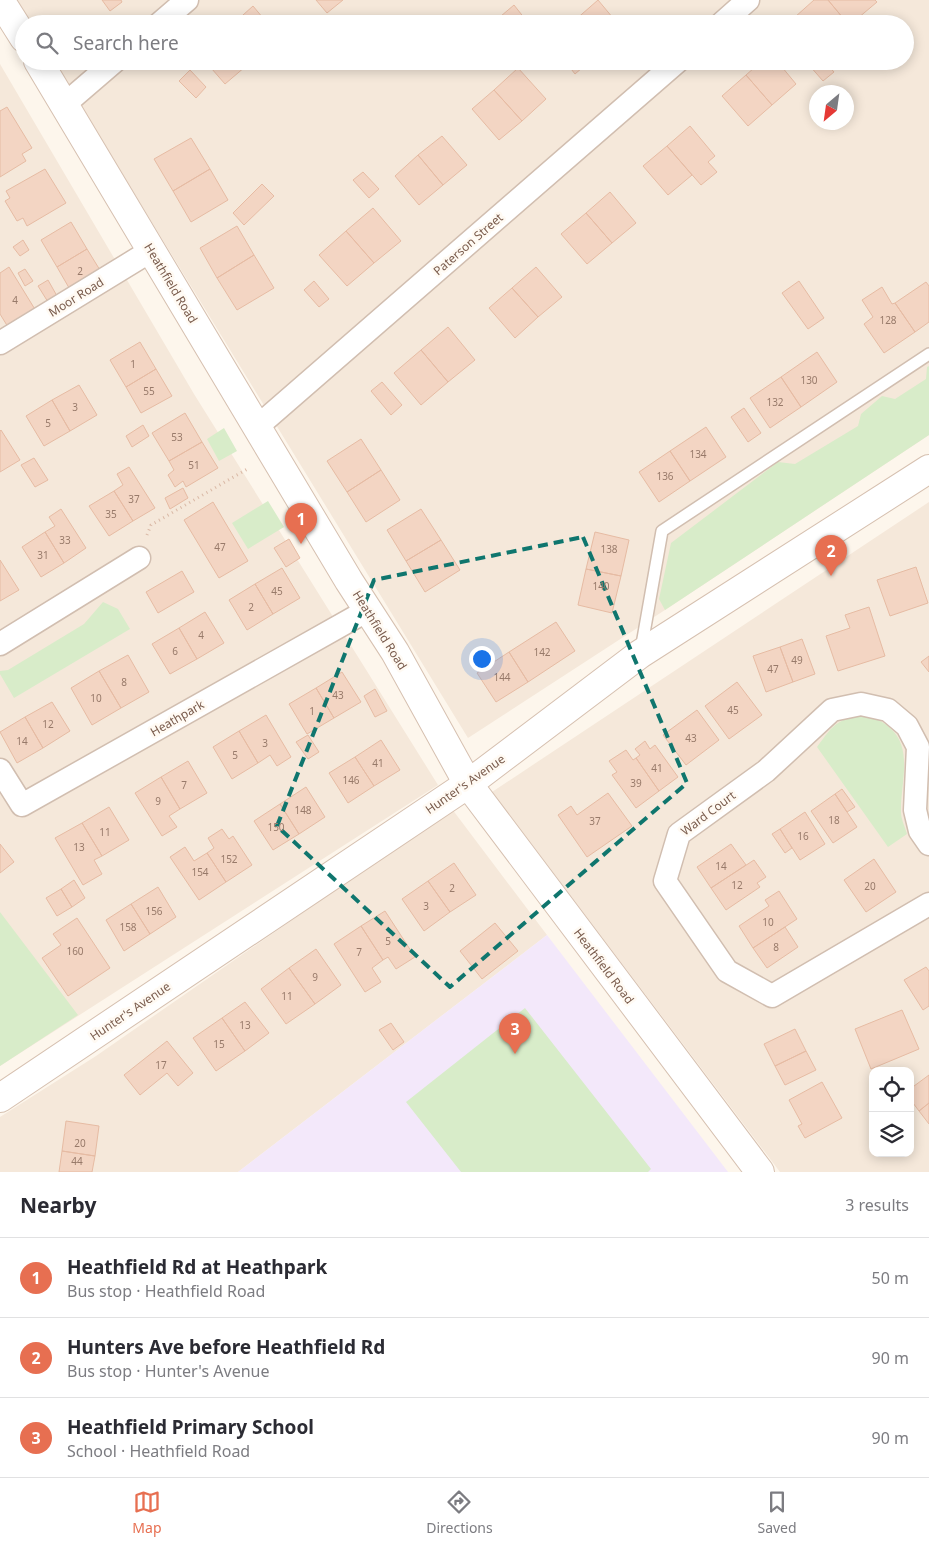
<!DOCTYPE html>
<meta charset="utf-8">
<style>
body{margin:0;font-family:"Noto Sans",sans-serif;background:#f7f7f7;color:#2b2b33}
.controls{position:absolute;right:15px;bottom:15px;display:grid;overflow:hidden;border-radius:10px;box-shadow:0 2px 12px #0003}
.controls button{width:45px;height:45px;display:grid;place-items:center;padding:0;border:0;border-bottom:1px solid #e1e1e2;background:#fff;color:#2b2b33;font:25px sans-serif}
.compass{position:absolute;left:809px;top:85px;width:45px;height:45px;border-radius:50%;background:#fff;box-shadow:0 2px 12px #0003;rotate:209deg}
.you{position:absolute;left:481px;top:658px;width:18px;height:18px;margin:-12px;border:4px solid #fff;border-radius:50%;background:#1a73e8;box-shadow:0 0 0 8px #1a73e833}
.badge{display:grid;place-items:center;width:32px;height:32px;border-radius:50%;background:#e76f51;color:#fff;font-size:16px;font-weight:700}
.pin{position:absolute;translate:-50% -41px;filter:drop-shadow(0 1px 2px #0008)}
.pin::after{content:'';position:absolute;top:26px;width:18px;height:15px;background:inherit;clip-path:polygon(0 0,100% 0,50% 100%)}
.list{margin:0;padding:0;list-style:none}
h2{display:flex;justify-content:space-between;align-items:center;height:65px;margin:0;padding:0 20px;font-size:21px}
h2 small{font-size:16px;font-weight:400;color:#7c7c81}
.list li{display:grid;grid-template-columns:32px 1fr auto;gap:15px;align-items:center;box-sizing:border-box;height:80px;padding:0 20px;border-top:1px solid #e1e1e2}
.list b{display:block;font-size:19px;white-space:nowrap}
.list p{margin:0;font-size:16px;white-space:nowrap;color:#7c7c81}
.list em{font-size:16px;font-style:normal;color:#7c7c81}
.icon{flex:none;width:28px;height:28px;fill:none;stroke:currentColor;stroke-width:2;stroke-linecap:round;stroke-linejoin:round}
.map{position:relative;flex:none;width:929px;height:1172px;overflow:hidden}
.search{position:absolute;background:#fff;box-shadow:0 2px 12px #0003;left:15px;right:15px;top:15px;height:55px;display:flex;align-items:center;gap:12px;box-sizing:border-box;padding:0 18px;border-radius:28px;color:#7c7c81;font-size:19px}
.sheet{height:305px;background:#fff}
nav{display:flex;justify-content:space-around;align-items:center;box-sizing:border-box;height:70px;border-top:1px solid #e1e1e2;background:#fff;font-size:14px;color:#7c7c81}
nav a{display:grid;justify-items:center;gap:2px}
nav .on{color:#e76f51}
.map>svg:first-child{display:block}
.residential{fill:#f5e8da;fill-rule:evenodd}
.education{fill:#f3e8fa}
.green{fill:#d8ecc9}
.building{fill:#f3d5c3;stroke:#e6bba3}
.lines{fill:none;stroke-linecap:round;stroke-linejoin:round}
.lane-casing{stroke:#d1beb0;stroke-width:14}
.street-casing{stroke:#d1beb0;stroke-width:25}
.secondary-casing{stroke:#d6c0b0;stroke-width:30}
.path{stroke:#d9b8a5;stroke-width:3;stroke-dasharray:1 4;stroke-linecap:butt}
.lane{stroke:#fff;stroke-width:11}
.street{stroke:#fff;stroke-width:22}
.secondary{stroke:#fff;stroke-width:28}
.marked{fill:none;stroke:#0f766e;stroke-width:4;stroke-dasharray:10 6;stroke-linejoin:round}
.labels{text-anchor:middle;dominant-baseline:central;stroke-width:5;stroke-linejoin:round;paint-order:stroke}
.number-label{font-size:10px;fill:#987a6a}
.street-label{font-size:12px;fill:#7a5c4d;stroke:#fffaf3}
</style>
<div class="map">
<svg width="929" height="1172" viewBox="0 0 929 1172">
<rect width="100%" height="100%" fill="#fdf6ec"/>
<!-- residential -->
<path class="residential" d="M 15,0 L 929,0 L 929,435 L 665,610 L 468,738 L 53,61 L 905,61 L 905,24 L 30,24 ZM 816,92 L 846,92 L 846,122 L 816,122 Z
M 0,64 L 194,394 L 438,785 L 0,1066 Z
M 929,502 L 929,1172 L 780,1172 L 492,792 ZM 873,1071 L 910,1071 L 910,1153 L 873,1153 Z
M 452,809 L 547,935 L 238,1172 L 0,1172 L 0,1117 L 96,1056 Z"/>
<!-- education -->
<path class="education" d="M 547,935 L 728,1172 L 238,1172 Z"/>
<!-- green -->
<path class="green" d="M 929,366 L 929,435 L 665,610 L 659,599 L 671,543 L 778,462 L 795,464 L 858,426 L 861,414 L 882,396 L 895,399 L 926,379 L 927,367 Z
M 224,428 L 237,451 L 219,461 L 207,439 Z
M 268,501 L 284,527 L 248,549 L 232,523 Z
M 103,602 L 118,609 L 130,629 L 14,698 L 0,674 L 0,671 L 8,670 L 84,624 Z
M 855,716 C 870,716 879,718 890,728 C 914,749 900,784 901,812 C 901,819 905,827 907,834 L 888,847 L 817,747 C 829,731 834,721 855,716 Z
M 0,912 L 78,1015 L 0,1066 Z
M 525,1008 L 651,1169 L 648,1172 L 461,1172 L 406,1102 Z"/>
<!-- building -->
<path class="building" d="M 102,0 L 121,0 L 122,2 L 110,11 Z
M 316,0 L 343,0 L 327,13 Z
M 598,0 L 618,24 L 576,24 L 574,21 Z
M 814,0 L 828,0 L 848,24 L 801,24 L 795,17 Z
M 828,0 L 875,0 L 877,2 L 851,24 L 848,24 Z
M 514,5 L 529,24 L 508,24 L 501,16 Z
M 253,6 L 268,24 L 233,24 Z
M 205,61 L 252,61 L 225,84 Z
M 565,61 L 590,61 L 575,74 Z
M 762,61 L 777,61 L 796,84 L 772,105 L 746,75 Z
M 812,61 L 824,61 L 834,72 L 823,81 L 809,65 Z
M 518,68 L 546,99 L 522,121 L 494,90 Z
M 190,70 L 206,87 L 196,98 L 179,81 Z
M 746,75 L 772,105 L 748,126 L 722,96 Z
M 494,90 L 522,121 L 499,140 L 472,109 Z
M 7,107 L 32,148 L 22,154 L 26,161 L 0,177 L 0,111 Z
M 690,126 L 715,156 L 708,162 L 717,172 L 701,185 L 667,146 Z
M 442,136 L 467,165 L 443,185 L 418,155 Z
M 191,138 L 210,169 L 173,191 L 154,159 Z
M 667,146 L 692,175 L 668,195 L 643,166 Z
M 418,155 L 443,185 L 419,205 L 395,176 Z
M 45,169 L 66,203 L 27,226 L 23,218 L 17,221 L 5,201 L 10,198 L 6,191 Z
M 210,169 L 228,200 L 191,222 L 173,191 Z
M 363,172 L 379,189 L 369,198 L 353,180 Z
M 262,184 L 274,196 L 244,225 L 233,213 Z
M 610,192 L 636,223 L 612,243 L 586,213 Z
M 373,208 L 401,241 L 374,263 L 346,231 Z
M 586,213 L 612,243 L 587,264 L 561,234 Z
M 71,222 L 87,249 L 57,267 L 41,240 Z
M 237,226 L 254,255 L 217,278 L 200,248 Z
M 346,231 L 374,263 L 347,286 L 319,255 Z
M 23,240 L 29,250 L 20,256 L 13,247 Z
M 87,249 L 103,275 L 72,293 L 57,267 Z
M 254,255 L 274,288 L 237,310 L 217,278 Z
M 9,267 L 36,311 L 8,327 L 0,314 L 0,273 Z
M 536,267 L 562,297 L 538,317 L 512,288 Z
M 25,269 L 33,281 L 25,286 L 18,273 Z
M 48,280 L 57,296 L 48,302 L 38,286 Z
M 314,281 L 329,299 L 319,307 L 304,290 Z
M 799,281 L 824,318 L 808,329 L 782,293 Z
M 926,282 L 929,286 L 929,322 L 915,332 L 895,303 Z
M 882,287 L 892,304 L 895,303 L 915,332 L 884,353 L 864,324 L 873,317 L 862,300 Z
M 512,288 L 538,317 L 515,338 L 489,308 Z
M 448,327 L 475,360 L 448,382 L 421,350 Z
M 140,342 L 156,369 L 126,387 L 110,360 Z
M 421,350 L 448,382 L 421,405 L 394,373 Z
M 817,352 L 837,382 L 801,407 L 781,377 Z
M 156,369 L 172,396 L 141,413 L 126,387 Z
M 781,377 L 801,407 L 770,428 L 750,398 Z
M 382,382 L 402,405 L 391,415 L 371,391 Z
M 79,385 L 97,415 L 70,431 L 52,400 Z
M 52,400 L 70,431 L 44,446 L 26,416 Z
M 744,408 L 761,433 L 748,442 L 731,417 Z
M 185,413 L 202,442 L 169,461 L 152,433 Z
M 143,425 L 149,436 L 132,447 L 126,436 Z
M 706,427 L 726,457 L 690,481 L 670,451 Z
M 1,430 L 20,460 L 0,472 L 0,431 Z
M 361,439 L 381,470 L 347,492 L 327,461 Z
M 202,442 L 218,468 L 186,487 L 183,481 L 175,487 L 168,475 L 174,470 L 169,461 Z
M 670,451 L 690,481 L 659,502 L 639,472 Z
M 34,458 L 48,480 L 35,487 L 21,465 Z
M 129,467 L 155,508 L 133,521 L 114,491 L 123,485 L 117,474 Z
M 381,470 L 400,500 L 366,522 L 347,492 Z
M 183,488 L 188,498 L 170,509 L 165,498 Z
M 114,491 L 133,521 L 109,536 L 89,506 Z
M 213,502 L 248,561 L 219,578 L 184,520 Z
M 61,509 L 86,548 L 64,563 L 45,532 L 55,526 L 49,517 Z
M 421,509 L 441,540 L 406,561 L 387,530 Z
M 45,532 L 64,563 L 41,577 L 22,547 Z
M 595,532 L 629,540 L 621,576 L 586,569 Z
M 289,539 L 300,558 L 286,567 L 274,548 Z
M 441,540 L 460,570 L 425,592 L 406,561 Z
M 0,560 L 19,590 L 0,601 Z
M 916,567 L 928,603 L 890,616 L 877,580 Z
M 282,568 L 300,598 L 273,614 L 255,584 Z
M 586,569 L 621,576 L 612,613 L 578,605 Z
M 182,571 L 194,592 L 158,613 L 146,592 Z
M 255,584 L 273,614 L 247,630 L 229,600 Z
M 869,607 L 885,656 L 838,671 L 826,636 L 850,628 L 845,615 Z
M 205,612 L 224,643 L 197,659 L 179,628 Z
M 556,622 L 575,651 L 528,682 L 509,652 Z
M 179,628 L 197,659 L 170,674 L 152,644 Z
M 802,639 L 815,674 L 793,682 L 780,647 Z
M 780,647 L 793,682 L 766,692 L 753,656 Z
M 509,652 L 528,682 L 496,702 L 477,673 Z
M 128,655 L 149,692 L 121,708 L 99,671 Z
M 929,656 L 929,672 L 921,662 Z
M 99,671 L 121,708 L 92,725 L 71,688 Z
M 342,672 L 361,702 L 334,718 L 316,688 Z
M 737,682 L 762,715 L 729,739 L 705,706 Z
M 316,688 L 334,718 L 307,734 L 289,704 Z
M 375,689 L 387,711 L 375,717 L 364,696 Z
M 52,702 L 70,731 L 43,748 L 25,717 Z
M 697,710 L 719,740 L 686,765 L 663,735 Z
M 266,715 L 291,757 L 277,766 L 270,755 L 258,763 L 239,731 Z
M 25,717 L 43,748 L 17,763 L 0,732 Z
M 239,731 L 258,763 L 232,779 L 213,747 Z
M 308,735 L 319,752 L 308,759 L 296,742 Z
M 381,740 L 400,770 L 374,786 L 355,757 Z
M 645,741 L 650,749 L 655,745 L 678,777 L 659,791 L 636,758 L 640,755 L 635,749 Z
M 626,750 L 633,760 L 636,758 L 659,791 L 636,808 L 612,775 L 617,772 L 609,761 Z
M 355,757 L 374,786 L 348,803 L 329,773 Z
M 188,761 L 207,793 L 180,809 L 161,777 Z
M 161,777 L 180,809 L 169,816 L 177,827 L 162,836 L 135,793 Z
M 306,787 L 325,817 L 299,834 L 280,804 Z
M 842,789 L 855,807 L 847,812 L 835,794 Z
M 608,793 L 632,826 L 587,857 L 558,815 L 571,806 L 577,815 Z
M 835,794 L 857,827 L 833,843 L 811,811 Z
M 280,804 L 299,834 L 273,850 L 254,821 Z
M 109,807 L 129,840 L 102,856 L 82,823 Z
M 805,812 L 825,844 L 800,860 L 780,829 Z
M 82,823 L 102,856 L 94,860 L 102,874 L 83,885 L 55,838 Z
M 222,829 L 229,839 L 233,836 L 252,865 L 226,882 L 207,853 L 214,848 L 208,838 Z
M 780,829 L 792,848 L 785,853 L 772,834 Z
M 0,844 L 14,862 L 0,873 Z
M 731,844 L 746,865 L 711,888 L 697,867 Z
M 185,847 L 194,861 L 207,853 L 226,882 L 199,900 L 170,857 Z
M 874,859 L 896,892 L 866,912 L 844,880 Z
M 754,860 L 766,877 L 757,883 L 760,887 L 726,910 L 711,888 Z
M 454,863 L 476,895 L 450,912 L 428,881 Z
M 74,880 L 85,898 L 72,907 L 61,889 Z
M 428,881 L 450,912 L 424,931 L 402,899 Z
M 158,887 L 176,917 L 150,934 L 131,904 Z
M 61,889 L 72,907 L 57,916 L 46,898 Z
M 779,891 L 797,919 L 753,948 L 739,926 L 769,906 L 765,900 Z
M 131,904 L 150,934 L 124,951 L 106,920 Z
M 385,911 L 415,957 L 396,969 L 388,957 L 383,960 L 361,926 Z
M 77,918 L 110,968 L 68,996 L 42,958 L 61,945 L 53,934 Z
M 495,923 L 518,951 L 482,979 L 460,951 Z
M 361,926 L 383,960 L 372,968 L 381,982 L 365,992 L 334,944 Z
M 785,927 L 798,947 L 767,968 L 753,948 Z
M 316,949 L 341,985 L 315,1004 L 289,968 Z
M 926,967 L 929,971 L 929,1006 L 923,1010 L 904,980 Z
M 289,968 L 315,1004 L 286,1024 L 261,989 Z
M 245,1002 L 269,1033 L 245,1051 L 222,1018 Z
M 902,1010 L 919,1049 L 871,1069 L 855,1029 Z
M 222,1018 L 245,1051 L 216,1071 L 193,1038 Z
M 391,1023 L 404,1042 L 393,1050 L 379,1030 Z
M 795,1029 L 806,1051 L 775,1066 L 764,1044 Z
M 167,1041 L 193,1073 L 178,1086 L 167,1073 L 140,1095 L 124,1075 Z
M 806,1051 L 816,1070 L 785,1085 L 775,1066 Z
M 929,1075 L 929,1103 L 919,1111 L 910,1099 L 910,1089 Z
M 822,1082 L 842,1118 L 805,1138 L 798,1126 L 802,1124 L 789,1100 Z
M 929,1103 L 929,1124 L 919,1111 Z
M 66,1121 L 99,1126 L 95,1156 L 62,1151 Z
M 62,1151 L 95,1156 L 92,1172 L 59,1172 Z"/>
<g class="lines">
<defs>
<path id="lane" d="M 641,650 L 662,531 L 929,354"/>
<path id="street" d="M 159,24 L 187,0
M 721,24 L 748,0
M 65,104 L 115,61
M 0,343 L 152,250
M 258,426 L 678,61
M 0,644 L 139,558
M 0,770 L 22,805 L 368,610
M 929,844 L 920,831 L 915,810 L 918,747 L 907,726 L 888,710 L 861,704 L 832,710 L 766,771 L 679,834 L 665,881 L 727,971 L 772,996 L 929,904"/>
<path id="secondary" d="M 0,0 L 24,38
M 38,61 L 349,581 L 395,652 L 468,784 L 760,1172
M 0,1098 L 468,784 L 640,654 L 929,469"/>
</defs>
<!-- lane casing -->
<use href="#lane" class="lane-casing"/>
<!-- street casing -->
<use href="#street" class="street-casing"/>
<!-- secondary casing -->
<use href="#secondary" class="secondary-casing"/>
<!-- path -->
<path class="path" d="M 147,535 L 151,525 L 249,468"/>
<!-- lane -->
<use href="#lane" class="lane"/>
<!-- street -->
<use href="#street" class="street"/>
<!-- secondary -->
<use href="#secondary" class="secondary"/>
</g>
<!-- marked area -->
<path class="marked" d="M 583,537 L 687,783 L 450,987 L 277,826 L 374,580 Z"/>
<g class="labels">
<!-- number labels -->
<g class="number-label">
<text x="80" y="271">2</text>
<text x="15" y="300">4</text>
<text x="888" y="320">128</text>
<text x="133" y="364">1</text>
<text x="809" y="380">130</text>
<text x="149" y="391">55</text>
<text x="775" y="402">132</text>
<text x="75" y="407">3</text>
<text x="48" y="423">5</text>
<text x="177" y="437">53</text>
<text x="698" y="454">134</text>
<text x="194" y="465">51</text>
<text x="665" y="476">136</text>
<text x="134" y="499">37</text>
<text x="111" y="514">35</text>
<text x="65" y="540">33</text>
<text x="220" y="547">47</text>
<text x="609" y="549">138</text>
<text x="43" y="555">31</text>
<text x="601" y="586">140</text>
<text x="277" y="591">45</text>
<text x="251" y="607">2</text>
<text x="201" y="635">4</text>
<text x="175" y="651">6</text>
<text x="542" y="652">142</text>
<text x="797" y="660">49</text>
<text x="773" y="669">47</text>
<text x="502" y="677">144</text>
<text x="124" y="682">8</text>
<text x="338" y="695">43</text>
<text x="96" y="698">10</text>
<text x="733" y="710">45</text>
<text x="312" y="711">1</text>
<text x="48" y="724">12</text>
<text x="691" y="738">43</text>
<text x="22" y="741">14</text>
<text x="265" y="743">3</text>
<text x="235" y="755">5</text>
<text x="378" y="763">41</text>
<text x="657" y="768">41</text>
<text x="351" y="780">146</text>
<text x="636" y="783">39</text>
<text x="184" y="785">7</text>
<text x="158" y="801">9</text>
<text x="303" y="810">148</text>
<text x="834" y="820">18</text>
<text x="595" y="821">37</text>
<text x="276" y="827">150</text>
<text x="105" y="832">11</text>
<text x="803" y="836">16</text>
<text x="79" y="847">13</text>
<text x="229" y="859">152</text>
<text x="721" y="866">14</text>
<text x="200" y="872">154</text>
<text x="737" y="885">12</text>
<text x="870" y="886">20</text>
<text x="452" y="888">2</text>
<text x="426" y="906">3</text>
<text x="154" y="911">156</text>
<text x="768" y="922">10</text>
<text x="128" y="927">158</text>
<text x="388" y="941">5</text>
<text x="776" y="947">8</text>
<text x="75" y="951">160</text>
<text x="359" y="952">7</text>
<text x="315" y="977">9</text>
<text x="287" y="996">11</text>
<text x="245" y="1025">13</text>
<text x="219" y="1044">15</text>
<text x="161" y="1065">17</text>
<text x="80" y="1143">20</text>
<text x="77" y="1161">44</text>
</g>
<!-- street labels -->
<g class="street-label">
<text transform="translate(468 244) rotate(-41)">Paterson Street</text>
<text transform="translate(171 283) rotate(59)">Heathfield Road</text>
<text transform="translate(76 297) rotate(-32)">Moor Road</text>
<text transform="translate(380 630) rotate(58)">Heathfield Road</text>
<text transform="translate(177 718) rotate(-30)">Heathpark</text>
<text transform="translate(465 784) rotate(-35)">Hunter's Avenue</text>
<text transform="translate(708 813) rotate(-37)">Ward Court</text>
<text transform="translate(604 966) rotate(53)">Heathfield Road</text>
<text transform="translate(130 1011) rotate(-34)">Hunter's Avenue</text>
</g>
</g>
</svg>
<div class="controls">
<button><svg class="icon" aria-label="locate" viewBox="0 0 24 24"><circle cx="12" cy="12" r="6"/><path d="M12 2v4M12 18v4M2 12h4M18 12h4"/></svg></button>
<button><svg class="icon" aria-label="layers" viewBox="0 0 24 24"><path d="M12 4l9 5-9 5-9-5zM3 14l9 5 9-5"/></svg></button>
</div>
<svg class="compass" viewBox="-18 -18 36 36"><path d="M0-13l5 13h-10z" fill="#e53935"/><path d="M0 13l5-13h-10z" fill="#7c7c81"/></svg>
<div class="you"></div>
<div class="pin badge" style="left:301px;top:544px">1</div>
<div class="pin badge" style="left:831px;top:576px">2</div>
<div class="pin badge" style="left:515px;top:1054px">3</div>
<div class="search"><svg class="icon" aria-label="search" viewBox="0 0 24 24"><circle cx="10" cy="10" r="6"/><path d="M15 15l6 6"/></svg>Search here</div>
</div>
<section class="sheet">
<h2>Nearby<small>3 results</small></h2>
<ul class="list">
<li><span class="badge">1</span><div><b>Heathfield Rd at Heathpark</b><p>Bus stop · Heathfield Road</p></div><em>50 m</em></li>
<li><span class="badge">2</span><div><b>Hunters Ave before Heathfield Rd</b><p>Bus stop · Hunter's Avenue</p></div><em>90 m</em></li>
<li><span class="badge">3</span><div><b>Heathfield Primary School</b><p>School · Heathfield Road</p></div><em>90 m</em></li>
</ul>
</section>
<nav>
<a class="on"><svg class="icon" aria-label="map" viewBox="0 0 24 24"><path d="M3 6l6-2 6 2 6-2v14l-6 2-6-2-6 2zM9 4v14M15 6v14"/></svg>Map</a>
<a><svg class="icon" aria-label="directions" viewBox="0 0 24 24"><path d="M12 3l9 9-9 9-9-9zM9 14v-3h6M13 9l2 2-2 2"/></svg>Directions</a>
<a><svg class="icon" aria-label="saved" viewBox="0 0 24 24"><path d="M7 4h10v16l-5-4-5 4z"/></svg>Saved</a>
</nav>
